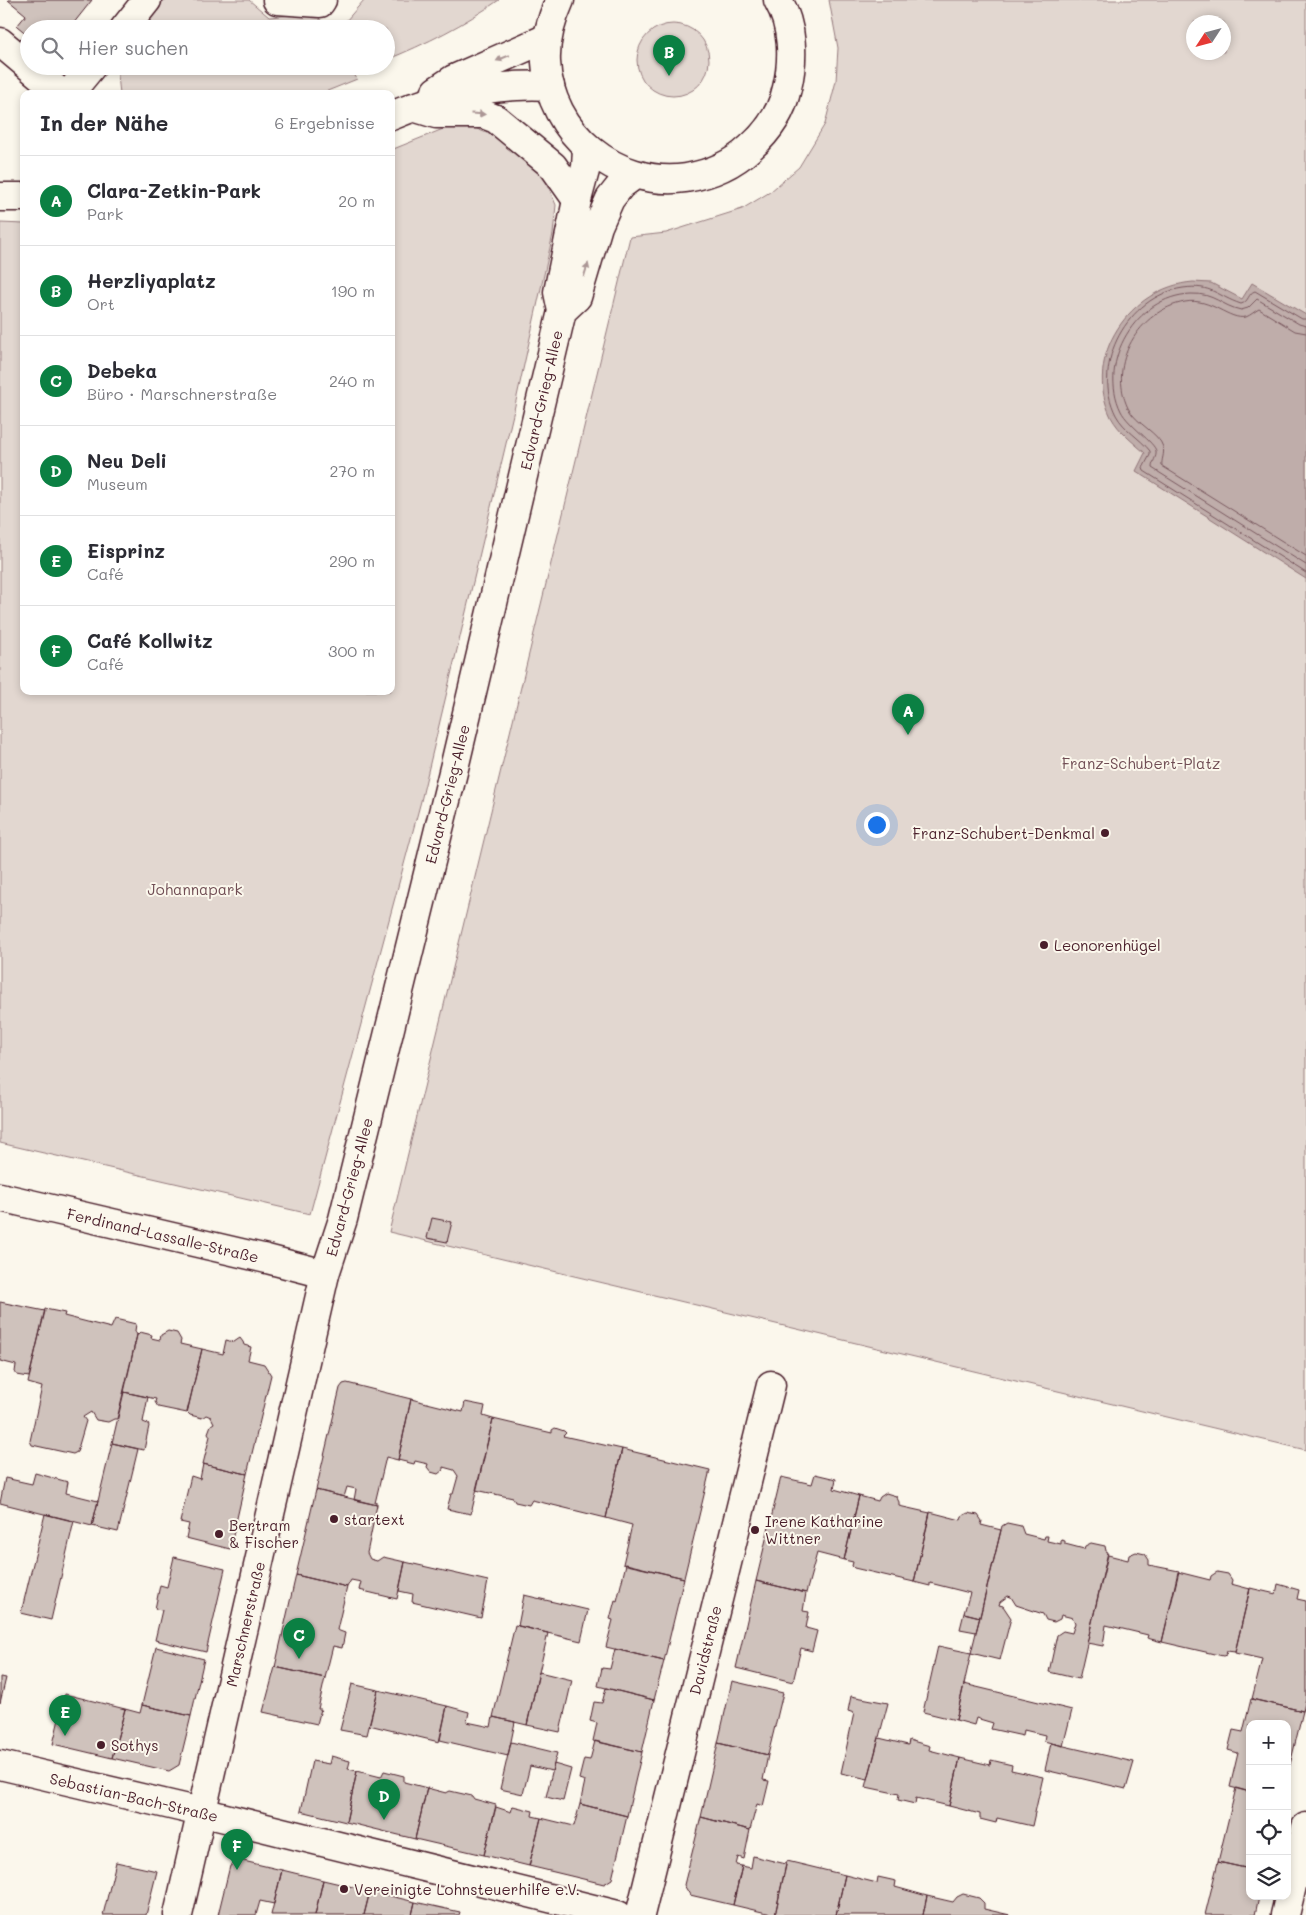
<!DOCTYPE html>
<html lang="de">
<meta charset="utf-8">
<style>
body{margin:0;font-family:Mali,sans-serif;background:#f2f2f3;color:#2b2b33}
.controls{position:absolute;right:15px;bottom:15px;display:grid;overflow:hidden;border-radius:10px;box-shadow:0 2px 8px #0003}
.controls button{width:45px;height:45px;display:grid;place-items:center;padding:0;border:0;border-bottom:1px solid #e1e1e2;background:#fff;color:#2b2b33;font:25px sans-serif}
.compass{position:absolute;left:1186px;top:15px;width:45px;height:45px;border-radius:50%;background:#fff;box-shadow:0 2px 8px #0003;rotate:234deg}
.you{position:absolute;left:876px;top:824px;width:18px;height:18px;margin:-12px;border:4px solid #fff;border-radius:50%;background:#1a73e8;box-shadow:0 0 0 8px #1a73e833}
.badge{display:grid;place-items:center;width:32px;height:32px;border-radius:50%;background:#0b8043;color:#fff;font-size:16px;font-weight:700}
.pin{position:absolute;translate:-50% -41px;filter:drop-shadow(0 1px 2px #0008)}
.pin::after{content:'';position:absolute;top:26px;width:18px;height:15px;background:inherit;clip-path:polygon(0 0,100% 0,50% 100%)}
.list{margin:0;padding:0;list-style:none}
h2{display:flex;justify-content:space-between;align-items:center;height:65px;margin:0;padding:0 20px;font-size:21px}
h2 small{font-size:16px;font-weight:400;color:#7c7c81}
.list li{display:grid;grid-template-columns:32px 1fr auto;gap:15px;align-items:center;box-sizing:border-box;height:90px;padding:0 20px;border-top:1px solid #e1e1e2}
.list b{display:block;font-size:19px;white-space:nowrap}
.list p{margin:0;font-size:16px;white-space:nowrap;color:#7c7c81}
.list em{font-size:16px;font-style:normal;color:#7c7c81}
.icon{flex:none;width:28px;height:28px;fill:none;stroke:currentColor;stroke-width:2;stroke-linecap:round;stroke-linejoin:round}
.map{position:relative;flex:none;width:1306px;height:1915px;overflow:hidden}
.search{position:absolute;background:#fff;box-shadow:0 2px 8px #0003;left:20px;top:20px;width:375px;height:55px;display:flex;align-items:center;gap:12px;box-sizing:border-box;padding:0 18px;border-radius:28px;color:#7c7c81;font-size:19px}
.panel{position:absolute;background:#fff;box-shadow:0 2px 8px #0003;left:20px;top:90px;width:375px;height:605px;border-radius:10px}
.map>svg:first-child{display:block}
.green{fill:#e2d7d0;stroke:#967b7e;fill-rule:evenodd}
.water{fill:#bfadaa;stroke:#907477}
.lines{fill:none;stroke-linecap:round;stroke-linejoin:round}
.shore{stroke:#79585e;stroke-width:1}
.building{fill:#cfc2bc;stroke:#4a1f2b}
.minor-casing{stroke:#4a1f2b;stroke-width:31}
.major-casing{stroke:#4a1f2b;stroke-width:31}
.minor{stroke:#fbf7ec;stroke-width:28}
.major{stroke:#fbf7ec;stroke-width:28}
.oneway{fill:#ab9695}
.poi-dot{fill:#4a1f2b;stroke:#fbf7ec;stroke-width:2}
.labels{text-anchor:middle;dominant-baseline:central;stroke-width:4;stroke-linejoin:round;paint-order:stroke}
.street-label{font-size:15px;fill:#4a1f2b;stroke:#fbf7ec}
.park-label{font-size:15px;fill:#704d54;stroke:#fbf7ec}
.poi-label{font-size:15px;fill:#4a1f2b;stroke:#fbf7ec;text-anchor:start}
</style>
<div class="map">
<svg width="1306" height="1915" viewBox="0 0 1306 1915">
<rect width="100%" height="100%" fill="#fbf7ec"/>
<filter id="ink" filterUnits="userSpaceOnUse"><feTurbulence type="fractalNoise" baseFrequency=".02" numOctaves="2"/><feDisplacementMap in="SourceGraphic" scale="10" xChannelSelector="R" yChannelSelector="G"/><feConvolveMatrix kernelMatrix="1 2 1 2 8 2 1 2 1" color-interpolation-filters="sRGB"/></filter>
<g filter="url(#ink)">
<!-- green -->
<path class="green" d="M 157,0 L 249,0 L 269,17 L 316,13 L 326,29 L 132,29 Z
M 364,0 L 499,0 C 465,24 426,44 386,60 L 386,29 L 351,29 L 346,21 Z
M 829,0 L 1306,0 L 1306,1450 L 389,1232 L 630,237 L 666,233 L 742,209 L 770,192 L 799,167 L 825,124 L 836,81 L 838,48 ZM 1194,22 L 1224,22 L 1224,52 L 1194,52 Z
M637 60a36 36 0 1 1 72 0a36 36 0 1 1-72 0Z
M 117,66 L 349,66 L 357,79 L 320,94 L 120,94 Z
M 470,126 L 496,137 L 544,176 L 556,205 L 553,234 L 514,410 L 421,801 L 310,1214 L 0,1143 L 0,223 L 24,224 L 24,691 L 391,691 L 391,150 L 448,127 Z"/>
<!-- water -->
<path class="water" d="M 1193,282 L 1211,283 L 1242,299 L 1252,283 L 1306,315 L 1306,579 L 1136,471 L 1145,453 C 1133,442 1119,432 1111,417 C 1082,357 1130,287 1193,282 Z"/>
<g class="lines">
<!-- shore -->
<path class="shore" d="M 1306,319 L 1302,319 L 1255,291 C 1248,293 1249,302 1241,304 C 1217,296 1212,284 1183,288 C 1128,296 1090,364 1116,415 C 1124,430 1140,438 1150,451 L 1150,455 L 1143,468 L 1144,471 L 1306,573
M 1306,326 L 1299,324 L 1257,299 L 1248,308 L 1241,310 C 1221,306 1215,293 1191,294 C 1136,296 1097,362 1121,411 C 1128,425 1155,443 1156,451 C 1157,457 1152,462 1152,468 L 1306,565
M 1306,333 L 1295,331 L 1259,309 C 1255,311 1251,315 1246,317 C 1229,321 1211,297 1185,302 C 1139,310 1107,364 1128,408 C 1136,424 1159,433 1163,447 C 1165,454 1161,460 1162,466 L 1306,556"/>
</g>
<!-- building -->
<path class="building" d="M 8,0 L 92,0 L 69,29 L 29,29 L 29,36 L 17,26 L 26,15 Z
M 432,1218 L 452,1222 L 447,1242 L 427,1238 Z
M 0,1302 L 45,1311 L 29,1377 L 17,1375 L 15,1372 L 16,1365 L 0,1361 Z
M 45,1309 L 65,1313 L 64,1316 L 111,1328 L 115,1319 L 136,1324 L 135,1331 L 137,1335 L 117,1419 L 114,1419 L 108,1422 L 96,1420 L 91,1412 L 83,1417 L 86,1421 L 77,1452 L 73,1454 L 32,1445 L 30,1441 L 42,1387 L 28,1383 Z
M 168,1331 L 177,1333 L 181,1340 L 180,1344 L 202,1349 L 187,1413 L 158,1407 L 155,1402 L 156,1399 L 124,1392 L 137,1335 L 140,1332 L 152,1335 L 151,1338 L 160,1340 L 161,1335 Z
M 240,1338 L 243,1342 L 244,1345 L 251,1347 L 248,1360 L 264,1364 L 271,1375 L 247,1474 L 203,1464 L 210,1436 L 208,1433 L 211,1425 L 214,1423 L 211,1417 L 206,1415 L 202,1418 L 190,1415 L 187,1412 L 202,1349 L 223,1354 L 226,1340 L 234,1342 Z
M 347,1383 L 411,1399 L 398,1460 L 386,1457 L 375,1503 L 377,1503 L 377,1505 L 354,1500 L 356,1489 L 347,1487 L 344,1497 L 316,1490 L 340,1388 L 343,1384 Z
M 124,1392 L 148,1397 L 143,1422 L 148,1424 L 149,1426 L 144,1450 L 112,1443 Z
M 411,1399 L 463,1412 L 465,1402 L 485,1406 L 483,1416 L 493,1419 L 471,1514 L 447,1509 L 451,1494 L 453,1494 L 458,1476 L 454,1470 L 443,1467 L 443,1470 L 438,1474 L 431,1472 L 427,1467 L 428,1464 L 415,1461 L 414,1464 L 398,1460 Z
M 493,1419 L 552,1433 L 552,1430 L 555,1428 L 564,1431 L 566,1433 L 563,1436 L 622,1449 L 606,1518 L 532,1500 L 529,1505 L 515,1502 L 513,1498 L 476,1490 Z
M 112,1443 L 138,1449 L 118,1532 L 92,1526 Z
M 622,1449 L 710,1470 L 684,1578 L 623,1564 L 632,1525 L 606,1518 Z
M 203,1464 L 247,1474 L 230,1549 L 186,1538 L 189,1524 L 180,1522 L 191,1476 L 200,1479 Z
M 35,1473 L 68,1482 L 66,1493 L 98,1501 L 92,1526 L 0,1503 L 5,1478 L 32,1484 Z
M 815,1474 L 836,1479 L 834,1489 L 859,1496 L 844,1560 L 817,1553 L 806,1593 L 756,1581 L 781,1477 L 812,1484 Z
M 316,1490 L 377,1505 L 367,1553 L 370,1559 L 377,1561 L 383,1557 L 405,1562 L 397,1599 L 359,1590 L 361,1582 L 351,1580 L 347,1587 L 296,1575 Z
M 886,1493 L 896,1496 L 899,1502 L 899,1506 L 930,1513 L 914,1582 L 854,1568 L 852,1566 L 853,1562 L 844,1560 L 859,1496 L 878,1501 L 880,1497 Z
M 930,1512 L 961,1520 L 962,1516 L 968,1513 L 978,1515 L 982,1521 L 981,1525 L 1001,1530 L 980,1617 L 964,1613 L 970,1593 L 930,1583 L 930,1586 L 914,1582 Z
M 45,1514 L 74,1521 L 51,1620 L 21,1613 Z
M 1007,1523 L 1021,1526 L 1024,1534 L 1044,1539 L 1045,1536 L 1048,1536 L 1047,1541 L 1061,1544 L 1061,1540 L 1065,1541 L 1065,1544 L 1084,1549 L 1085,1546 L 1091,1543 L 1105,1546 L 1106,1551 L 1108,1552 L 1079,1679 L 1049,1672 L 1057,1635 L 1063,1631 L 1072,1633 L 1075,1623 L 1073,1618 L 1061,1615 L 1060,1619 L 1054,1622 L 1046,1620 L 1043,1614 L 1016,1605 L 1011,1597 L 1008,1596 L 1000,1602 L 999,1605 L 1003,1606 L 1011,1618 L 1000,1660 L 971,1653 L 1002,1526 Z
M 1136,1552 L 1145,1554 L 1149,1560 L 1149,1565 L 1179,1571 L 1162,1642 L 1147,1638 L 1148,1635 L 1106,1625 L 1103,1646 L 1087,1643 L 1108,1555 L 1128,1560 L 1129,1555 Z
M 174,1557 L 225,1569 L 206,1652 L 155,1640 L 162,1610 L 155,1609 L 160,1585 L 167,1587 Z
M 405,1562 L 488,1581 L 481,1618 L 412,1602 L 413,1594 L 399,1591 Z
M 626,1564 L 684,1578 L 664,1661 L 606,1647 L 613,1620 L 610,1619 L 615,1600 L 617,1601 Z
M 1178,1572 L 1210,1580 L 1211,1576 L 1217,1572 L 1228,1574 L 1232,1580 L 1231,1584 L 1250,1589 L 1235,1652 L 1227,1651 L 1226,1655 L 1223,1656 L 1162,1642 Z
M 296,1575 L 347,1587 L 337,1630 L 345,1633 L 342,1648 L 333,1646 L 325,1678 L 275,1667 Z
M 756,1581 L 806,1593 L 803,1611 L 809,1612 L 806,1628 L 817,1631 L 812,1651 L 801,1648 L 793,1682 L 736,1668 Z
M 1278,1584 L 1299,1590 L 1297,1599 L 1306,1601 L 1306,1699 L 1303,1711 L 1252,1699 L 1262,1659 L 1235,1653 L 1250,1588 L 1276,1594 Z
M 524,1595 L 588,1610 L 581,1641 L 518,1626 Z
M 964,1613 L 980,1617 L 976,1632 L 960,1629 Z
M 515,1625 L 548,1633 L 527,1725 L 493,1717 Z
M 938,1646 L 971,1653 L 956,1720 L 923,1712 Z
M 156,1647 L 204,1659 L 191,1716 L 142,1705 Z
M 615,1649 L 664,1661 L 654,1700 L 598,1686 L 602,1668 L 610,1669 Z
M 275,1667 L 325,1678 L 318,1709 L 321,1709 L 317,1724 L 263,1712 Z
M 539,1672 L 572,1680 L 560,1732 L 527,1725 Z
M 0,1677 L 6,1678 L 0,1703 Z
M 732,1681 L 783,1693 L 768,1755 L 718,1743 Z
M 352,1684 L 378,1690 L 367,1735 L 340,1730 Z
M 964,1684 L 1072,1710 L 1063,1746 L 1044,1741 L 1045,1735 L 1024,1730 L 1023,1736 L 991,1729 L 993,1723 L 976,1718 L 974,1725 L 956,1720 Z
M 606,1688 L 654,1700 L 642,1752 L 593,1741 L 597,1723 L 590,1721 L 594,1702 L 602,1703 Z
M 378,1690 L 447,1706 L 439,1742 L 369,1725 Z
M 65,1694 L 125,1709 L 112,1758 L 53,1744 Z
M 851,1696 L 888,1703 L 868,1779 L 841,1773 L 854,1713 L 848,1711 Z
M 1251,1699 L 1303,1711 L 1287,1777 L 1287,1724 L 1250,1724 L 1250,1792 L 1230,1787 L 1238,1753 L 1228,1750 L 1233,1730 L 1243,1732 Z
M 142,1705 L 191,1716 L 179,1765 L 169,1771 L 112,1758 L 125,1709 L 140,1713 Z
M 447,1706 L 469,1712 L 467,1722 L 491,1727 L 493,1717 L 515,1722 L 508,1756 L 440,1740 Z
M 879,1738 L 908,1745 L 909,1740 L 930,1746 L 929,1750 L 960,1758 L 949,1806 L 916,1798 L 915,1804 L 898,1800 L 899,1794 L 866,1787 Z
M 595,1741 L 642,1752 L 627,1816 L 580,1804 L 585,1781 L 579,1779 L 584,1759 L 590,1760 Z
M 511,1742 L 557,1753 L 552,1771 L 530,1766 L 523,1794 L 500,1789 Z
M 718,1743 L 768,1755 L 763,1780 L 769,1781 L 763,1806 L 757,1804 L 750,1830 L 701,1817 Z
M 1051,1743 L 1134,1762 L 1126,1789 L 1045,1770 Z
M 331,1756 L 350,1761 L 348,1769 L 357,1771 L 346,1822 L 301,1811 L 312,1761 L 329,1764 Z
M 960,1758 L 990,1765 L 991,1760 L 1012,1765 L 1011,1770 L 1043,1777 L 1032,1826 L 997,1818 L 996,1823 L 980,1819 L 980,1814 L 949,1806 Z
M 554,1764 L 571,1769 L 563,1801 L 546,1797 Z
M 357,1771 L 381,1777 L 384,1771 L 404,1776 L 404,1782 L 427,1788 L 415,1839 L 346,1822 Z
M 427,1788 L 446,1793 L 450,1791 L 472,1796 L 474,1799 L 496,1805 L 484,1855 L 415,1839 Z
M 1236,1788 L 1250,1792 L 1250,1869 L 1218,1862 Z
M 580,1804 L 627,1816 L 612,1879 L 604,1884 L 529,1866 L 541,1818 L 574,1826 Z
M 513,1806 L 533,1811 L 532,1816 L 541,1818 L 529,1866 L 484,1855 L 496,1807 L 511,1812 Z
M 701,1817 L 750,1830 L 744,1859 L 738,1857 L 736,1865 L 742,1866 L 733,1905 L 690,1895 L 684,1885 Z
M 753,1856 L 786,1864 L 775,1915 L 733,1905 L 742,1866 L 751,1868 Z
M 239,1860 L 282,1870 L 274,1904 L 260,1901 L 256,1915 L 218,1915 L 230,1866 Z
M 787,1861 L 845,1875 L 836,1915 L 775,1915 Z
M 116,1862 L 157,1871 L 146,1915 L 103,1915 Z
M 1218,1862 L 1250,1869 L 1250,1896 L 1259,1896 L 1255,1915 L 1205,1915 Z
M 282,1870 L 323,1880 L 315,1915 L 271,1915 Z
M 845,1875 L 877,1883 L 878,1877 L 896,1881 L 895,1887 L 927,1896 L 923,1915 L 836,1915 Z
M 323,1880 L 370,1891 L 364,1915 L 315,1915 Z
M 370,1891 L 415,1902 L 412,1915 L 364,1915 Z
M 963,1894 L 979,1898 L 984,1903 L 984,1909 L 1010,1915 L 923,1915 L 927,1896 L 953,1902 L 957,1897 Z
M 415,1902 L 460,1912 L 459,1915 L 412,1915 Z"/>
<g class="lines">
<defs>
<path id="minor" d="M 277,0 L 320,3 L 322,0
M 124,29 L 147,0
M 0,42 L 62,94
M 436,91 L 454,79 L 547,38
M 69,94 L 92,66
M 413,107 L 436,114 L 483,114 L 496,119 L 553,166 L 577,200
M 391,116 C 441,95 495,83 550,86
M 0,197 L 24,197
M 0,1197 L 267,1259 L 325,1274
M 0,1765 L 201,1812 L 618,1915
M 640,1915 L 771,1385
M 1285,1915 L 1306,1827"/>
<path id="major" d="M 560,0 C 551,20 545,40 546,62 C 549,133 617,188 686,178 C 710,174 732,165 750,148 C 768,132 782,112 787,88 C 794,59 793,26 778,0
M 562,311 L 577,297 L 598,226 L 610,199 L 621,185 L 636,174
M 178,1915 L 325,1274 L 343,1219 L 455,764 L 562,311 L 558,292 L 577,200 L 586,167 L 587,148"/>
</defs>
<!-- minor casing -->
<use href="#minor" class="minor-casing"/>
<!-- major casing -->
<use href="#major" class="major-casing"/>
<!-- minor -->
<use href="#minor" class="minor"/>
<!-- major -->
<use href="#major" class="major"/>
</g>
<!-- one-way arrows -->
<defs><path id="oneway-solid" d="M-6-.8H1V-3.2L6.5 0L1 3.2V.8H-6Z" transform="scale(1.25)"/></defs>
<g class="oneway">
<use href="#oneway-solid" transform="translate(503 58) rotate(157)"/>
<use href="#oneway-solid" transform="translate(478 114) rotate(3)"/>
<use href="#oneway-solid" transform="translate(586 270) rotate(-72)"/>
</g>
</g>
<!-- markers -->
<g class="poi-dot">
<circle cx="1105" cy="833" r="5"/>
<circle cx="1044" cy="945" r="5"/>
<circle cx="334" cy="1519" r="5"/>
<circle cx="755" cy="1530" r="5"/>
<circle cx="219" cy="1534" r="5"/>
<circle cx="101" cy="1745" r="5"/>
<circle cx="344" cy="1889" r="5"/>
</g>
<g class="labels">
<!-- street labels -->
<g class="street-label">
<text transform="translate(541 400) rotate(-77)">Edvard-Grieg-Allee</text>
<text transform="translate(447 794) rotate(-76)">Edvard-Grieg-Allee</text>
<text transform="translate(349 1187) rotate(-75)">Edvard-Grieg-Allee</text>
<text transform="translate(163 1235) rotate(13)">Ferdinand-Lassalle-Straße</text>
<text transform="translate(245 1624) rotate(-77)">Marschnerstraße</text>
<text transform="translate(705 1650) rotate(-76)">Davidstraße</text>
<text transform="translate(134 1797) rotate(13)">Sebastian-Bach-Straße</text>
</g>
<!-- park labels -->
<g class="park-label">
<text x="1141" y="763">Franz-Schubert-Platz</text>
<text x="195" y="889">Johannapark</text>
</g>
<!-- poi labels -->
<g class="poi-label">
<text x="1095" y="833" text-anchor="end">Franz-Schubert-Denkmal</text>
<text x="1054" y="945">Leonorenhügel</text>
<text x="344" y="1519">startext</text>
<text x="765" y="1521">Irene Katharine<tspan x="765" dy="17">Wittner</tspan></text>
<text x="229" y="1525">Bertram<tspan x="229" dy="17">&amp; Fischer</tspan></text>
<text x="111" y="1745">Sothys</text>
<text x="354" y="1889">Vereinigte Lohnsteuerhilfe e.V.</text>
</g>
</g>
</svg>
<div class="controls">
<button>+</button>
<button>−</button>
<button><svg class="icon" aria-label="locate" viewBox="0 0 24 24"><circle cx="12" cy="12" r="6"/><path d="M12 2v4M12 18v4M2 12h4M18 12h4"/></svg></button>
<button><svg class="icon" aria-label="layers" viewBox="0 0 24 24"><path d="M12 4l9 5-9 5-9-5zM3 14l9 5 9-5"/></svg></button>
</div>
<svg class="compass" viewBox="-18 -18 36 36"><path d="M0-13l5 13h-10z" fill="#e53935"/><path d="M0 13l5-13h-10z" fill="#7c7c81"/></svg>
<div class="you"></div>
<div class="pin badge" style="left:908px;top:735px">A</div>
<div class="pin badge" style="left:669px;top:76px">B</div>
<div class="pin badge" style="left:299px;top:1659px">C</div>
<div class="pin badge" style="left:384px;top:1820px">D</div>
<div class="pin badge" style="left:65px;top:1736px">E</div>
<div class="pin badge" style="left:237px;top:1870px">F</div>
<div class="search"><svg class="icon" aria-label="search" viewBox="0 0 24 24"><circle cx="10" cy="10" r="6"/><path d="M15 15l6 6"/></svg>Hier suchen</div>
<section class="panel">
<h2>In der Nähe<small>6 Ergebnisse</small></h2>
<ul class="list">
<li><span class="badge">A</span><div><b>Clara-Zetkin-Park</b><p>Park</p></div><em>20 m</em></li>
<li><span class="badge">B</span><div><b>Herzliyaplatz</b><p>Ort</p></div><em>190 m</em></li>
<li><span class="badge">C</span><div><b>Debeka</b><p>Büro · Marschnerstraße</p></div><em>240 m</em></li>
<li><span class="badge">D</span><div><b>Neu Deli</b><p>Museum</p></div><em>270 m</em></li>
<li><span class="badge">E</span><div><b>Eisprinz</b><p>Café</p></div><em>290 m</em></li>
<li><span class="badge">F</span><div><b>Café Kollwitz</b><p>Café</p></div><em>300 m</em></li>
</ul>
</section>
</div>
